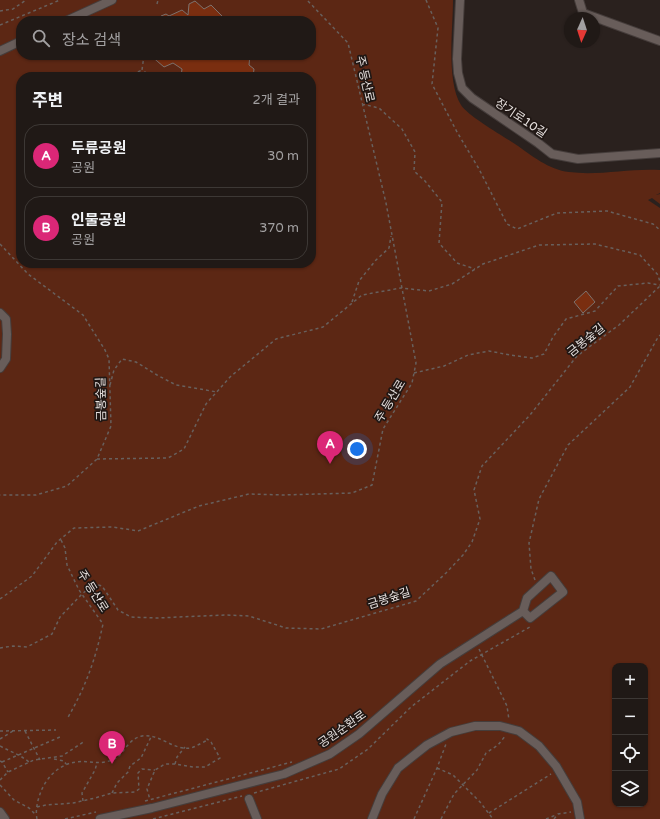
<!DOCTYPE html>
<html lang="ko">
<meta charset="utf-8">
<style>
body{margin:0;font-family:"Varela Round","Noto Sans KR",sans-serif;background:#2d2623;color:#f1f3f6}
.controls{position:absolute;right:12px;bottom:12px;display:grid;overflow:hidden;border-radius:8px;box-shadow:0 1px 3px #0004}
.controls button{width:36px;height:36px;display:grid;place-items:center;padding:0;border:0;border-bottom:1px solid #3d3835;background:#201916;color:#f1f3f6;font:20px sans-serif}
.compass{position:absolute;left:564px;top:12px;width:36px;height:36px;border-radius:50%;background:#201916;box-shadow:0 1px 3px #0004;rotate:183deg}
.you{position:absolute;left:357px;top:449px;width:14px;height:14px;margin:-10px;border:3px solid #fff;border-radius:50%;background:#1a73e8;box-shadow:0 0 0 6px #1a73e833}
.badge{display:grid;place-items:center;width:26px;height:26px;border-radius:50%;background:#db2777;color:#fff;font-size:13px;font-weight:700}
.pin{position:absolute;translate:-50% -33px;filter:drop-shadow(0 1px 2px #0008)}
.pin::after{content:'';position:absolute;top:21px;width:14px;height:12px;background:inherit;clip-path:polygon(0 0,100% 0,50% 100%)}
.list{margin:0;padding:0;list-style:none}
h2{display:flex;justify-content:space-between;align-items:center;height:52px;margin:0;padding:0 16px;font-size:17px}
h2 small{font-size:13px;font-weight:400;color:#a2a0a1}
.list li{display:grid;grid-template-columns:26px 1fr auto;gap:12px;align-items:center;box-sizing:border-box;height:64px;margin:0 8px 8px;padding:0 8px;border:1px solid #3d3835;border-radius:16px}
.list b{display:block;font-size:15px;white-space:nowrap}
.list p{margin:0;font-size:13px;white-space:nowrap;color:#a2a0a1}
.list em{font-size:13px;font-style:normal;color:#a2a0a1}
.icon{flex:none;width:22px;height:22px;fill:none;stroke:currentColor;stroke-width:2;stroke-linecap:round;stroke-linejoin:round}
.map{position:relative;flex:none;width:660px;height:819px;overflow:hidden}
.search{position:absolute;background:#201916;box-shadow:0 1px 3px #0004;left:16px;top:16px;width:300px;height:44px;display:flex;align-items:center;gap:10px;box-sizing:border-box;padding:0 14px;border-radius:16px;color:#a2a0a1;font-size:15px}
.panel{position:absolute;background:#201916;box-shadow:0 1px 3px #0004;left:16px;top:72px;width:300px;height:196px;border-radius:16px}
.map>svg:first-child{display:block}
.green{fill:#5c2714;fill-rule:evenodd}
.building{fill:#7a2e10;stroke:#7d726e}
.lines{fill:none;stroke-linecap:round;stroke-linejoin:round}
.minor-casing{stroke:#453d3b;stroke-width:10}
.path{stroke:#68605d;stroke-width:1.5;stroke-dasharray:3 3;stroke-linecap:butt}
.minor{stroke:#685d5a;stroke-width:8}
.labels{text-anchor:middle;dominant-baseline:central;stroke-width:3.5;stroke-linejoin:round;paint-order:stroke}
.street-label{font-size:12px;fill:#e6e0de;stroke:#201714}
</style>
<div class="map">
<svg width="660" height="819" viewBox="0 0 660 819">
<rect width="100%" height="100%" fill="#2a211e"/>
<!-- green -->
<path class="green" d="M 0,0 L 453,0 C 453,28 446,81 461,105 C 468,116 503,136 515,144 C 531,155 549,170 569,172 C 599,176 630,168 660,170 L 660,193 L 656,195 L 660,194 L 660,204 L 652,198 L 648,200 L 660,208 L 660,819 L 0,819 ZM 21,21 L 311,21 L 311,55 L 21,55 ZM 21,77 L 311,77 L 311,263 L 21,263 ZM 615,666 L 645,666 L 645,804 L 615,804 Z"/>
<!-- building -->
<path class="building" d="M 195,1 L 204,9 L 211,5 L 227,21 L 159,21 L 161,16 L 166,14 L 169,16 L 182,10 L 188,15 L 189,4 Z
M 150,55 L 250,55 L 249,65 L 254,69 L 253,77 L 181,77 L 182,69 L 173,63 L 164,67 Z
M 586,291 L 595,302 L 583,313 L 574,302 Z"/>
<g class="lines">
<defs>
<path id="minor" d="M 460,0 L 457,59 L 458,73 L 462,88 L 472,98 L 538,143 L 552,154 L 578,159 L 660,153
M 579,0 L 583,13 L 660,41
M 66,21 L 112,0
M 0,51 L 21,41
M 0,313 L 6,319 L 7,334 L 6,359 L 0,368
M 249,799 L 257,819
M 0,812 L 5,819
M 100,819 L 152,808 L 284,774 L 330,754 L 359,734 L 440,664 L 523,611 L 527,598 L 551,576 L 563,592 L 530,618 L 523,611
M 372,819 L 382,794 L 398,768 L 427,745 L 451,732 L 475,726 L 500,726 L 519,731 L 539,746 L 556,766 L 577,802 L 580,819"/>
</defs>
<!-- minor casing -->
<use href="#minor" class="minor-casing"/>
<!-- path -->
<path class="path" d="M 426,0 L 438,28 L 432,84 L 457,132 L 479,169 L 507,224 L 517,229 L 557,213 L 607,211 L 653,224 L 660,230
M 157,4 L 158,0
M 0,11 L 13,9 L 26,0
M 0,25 L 60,0
M 144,55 L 142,70 L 152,77
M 62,77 L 63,75 L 67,77
M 105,77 L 106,73
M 127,77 L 142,70
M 362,104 L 379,108 L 402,129 L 415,152 L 414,171 L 425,181 L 442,202 L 439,243 L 457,263 L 475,269
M 0,244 L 28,274 L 83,315 L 105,350 L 109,359 L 111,426 L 97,459 L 67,486 L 36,495 L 0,495
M 352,302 L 359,281 L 376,260 L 389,248 L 391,236
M 414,373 L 444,366 L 468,355 L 489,351 L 510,355 L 532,358 L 544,354 L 553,337 L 566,319 L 595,311 L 618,286 L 648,283 L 660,285
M 110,385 L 114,370 L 122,359 L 136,362 L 157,375 L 176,385 L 217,392
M 97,459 L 168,458 L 184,449 L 206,404 L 230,377 L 276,339 L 323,327 L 362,295 L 401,288 L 429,291 L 452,284 L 483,264 L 539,245 L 595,244 L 640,255 L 658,275 L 660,282
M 61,540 L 65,548 L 67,565 L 79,590 L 103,624 C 95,661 86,686 67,719
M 535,580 L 531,569 L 529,543 L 539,499 L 568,445 L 630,387 L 657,339 L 660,335
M 0,599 L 32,576 L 57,542 L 74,528 L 113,527 L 138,531 L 199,506 L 249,494 L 283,495 L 352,493 L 372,485 L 383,429 L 412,383 L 416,363 L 386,203 L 348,43 L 307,0
M 0,648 L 13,646 L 27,647 L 52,634 L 60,617 L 82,594 L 94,584 L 102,586 L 118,610 L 131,617 L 156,618 L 226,615 L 249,616 L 286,628 L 321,629 L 416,601 L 446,573 L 463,555 L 472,542 L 480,519 L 474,490 L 482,466 L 530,415 L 577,356 L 619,325 L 660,286
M 479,649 L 507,706 L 509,720
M 0,731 L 56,730
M 25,731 L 40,760
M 0,739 L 13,731
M 0,746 C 11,752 19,754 29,762
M 54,759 L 64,761 L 66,764
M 0,761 L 2,762 L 8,772
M 2,762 L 60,737
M 175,764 L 177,757 L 185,747
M 437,768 L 453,775 L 480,802 L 493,819
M 0,780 L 8,772 L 34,760 L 62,756 L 85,741
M 0,785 L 14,800 L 29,808 L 36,815
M 112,793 L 117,783 L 128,772 L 130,766 L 141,758 L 151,737
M 254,793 L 339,769 L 368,749 L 411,707 L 470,661 L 530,627
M 83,801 L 82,793 L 95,770 L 97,763
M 145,801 L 292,762
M 37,807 L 46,805 L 73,803 L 95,798 L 112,793 L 135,792 L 139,789 L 138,773 L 142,769 L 155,770
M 489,813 L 551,774
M 37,819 C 35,810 38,798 42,789 C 48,776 60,764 76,762 C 90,760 100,766 114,759 C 124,755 127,739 142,736 C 159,733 174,751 191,748 C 197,746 203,742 208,740 L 207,739 L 211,742 L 220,758 L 205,767 L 193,767 L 175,764 L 165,764 L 155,770 L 147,789 L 150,800
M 65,819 L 96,812
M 153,819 L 242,796
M 414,819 L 437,768 L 446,744
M 441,819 L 454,794 L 477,770 L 486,753 L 498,745 L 506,735
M 546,819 L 556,815
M 554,819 L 558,814 L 571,812"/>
<!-- minor -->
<use href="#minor" class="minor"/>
</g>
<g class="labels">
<!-- street labels -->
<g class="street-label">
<text transform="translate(365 79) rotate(77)">주 등산로</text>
<text transform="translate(521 118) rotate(34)">장기로10길</text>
<text transform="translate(586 340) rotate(-39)">금봉숲길</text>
<text transform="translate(101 399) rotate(-91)">금봉숲길</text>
<text transform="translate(390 401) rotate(-59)">주 등산로</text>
<text transform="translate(93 591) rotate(58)">주 등산로</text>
<text transform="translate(389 598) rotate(-18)">금봉숲길</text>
<text transform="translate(342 729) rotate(-35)">공원순환로</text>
</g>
</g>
</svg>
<div class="controls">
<button>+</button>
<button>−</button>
<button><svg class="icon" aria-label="locate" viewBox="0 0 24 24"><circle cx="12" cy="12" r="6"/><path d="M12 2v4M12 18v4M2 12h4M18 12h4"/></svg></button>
<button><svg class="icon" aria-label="layers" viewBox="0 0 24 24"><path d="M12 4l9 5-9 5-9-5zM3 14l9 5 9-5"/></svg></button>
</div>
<svg class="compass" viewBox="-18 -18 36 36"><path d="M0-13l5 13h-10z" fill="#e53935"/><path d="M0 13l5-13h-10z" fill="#a2a0a1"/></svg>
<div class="you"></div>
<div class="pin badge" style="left:330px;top:464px">A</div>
<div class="pin badge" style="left:112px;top:764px">B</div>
<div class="search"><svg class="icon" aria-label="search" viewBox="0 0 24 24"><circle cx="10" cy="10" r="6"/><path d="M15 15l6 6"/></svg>장소 검색</div>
<section class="panel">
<h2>주변<small>2개 결과</small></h2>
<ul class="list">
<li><span class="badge">A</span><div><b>두류공원</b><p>공원</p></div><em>30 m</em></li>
<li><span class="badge">B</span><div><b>인물공원</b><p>공원</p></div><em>370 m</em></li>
</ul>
</section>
</div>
